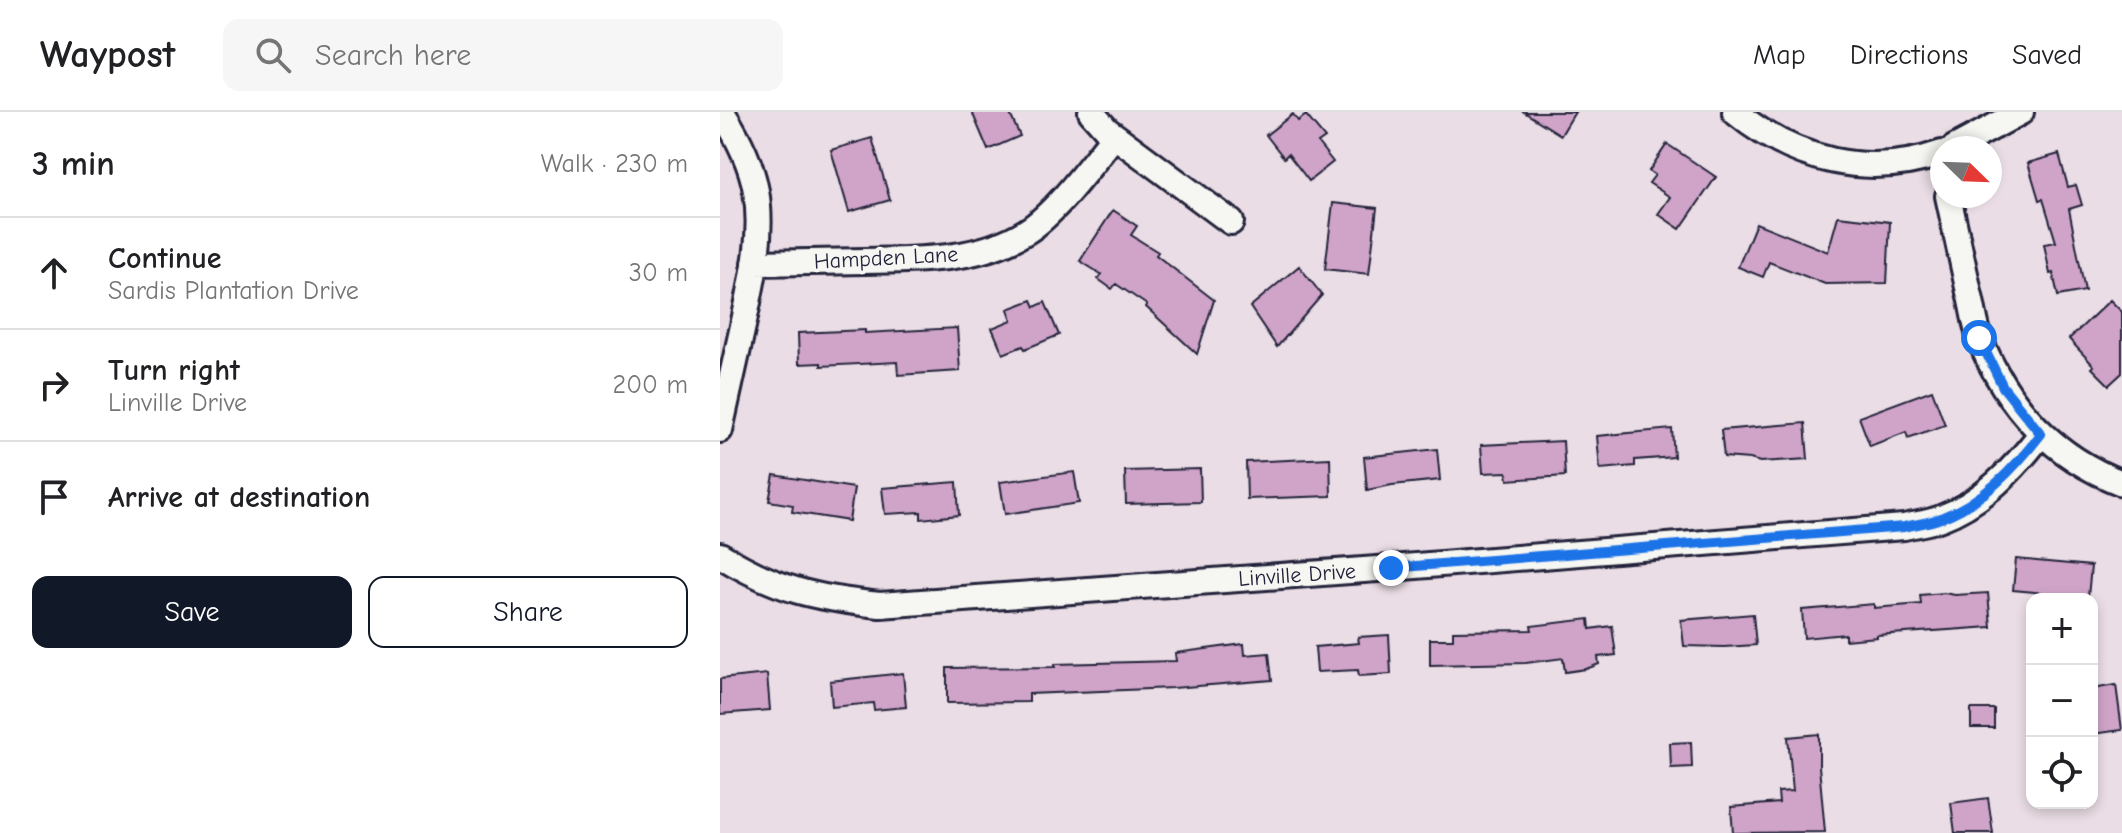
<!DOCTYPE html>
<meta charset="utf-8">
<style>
body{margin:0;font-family:"Comic Neue",sans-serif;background:#f6f6f6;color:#202124}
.controls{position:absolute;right:24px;bottom:24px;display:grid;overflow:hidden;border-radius:16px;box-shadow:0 4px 12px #0003}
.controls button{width:72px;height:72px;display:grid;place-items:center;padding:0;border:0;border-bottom:2px solid #e0e0e0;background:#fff;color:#202124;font:40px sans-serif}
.compass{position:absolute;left:1210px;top:24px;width:72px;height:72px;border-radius:50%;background:#fff;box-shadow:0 4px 12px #0003;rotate:113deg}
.stop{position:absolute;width:24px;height:24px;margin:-18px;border:6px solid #1a73e8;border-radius:50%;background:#fff}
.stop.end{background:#1a73e8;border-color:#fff;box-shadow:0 2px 8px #0008}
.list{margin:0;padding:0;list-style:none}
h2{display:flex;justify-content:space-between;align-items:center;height:104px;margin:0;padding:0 32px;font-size:34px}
h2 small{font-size:26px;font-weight:400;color:#757577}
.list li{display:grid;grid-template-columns:52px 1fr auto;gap:24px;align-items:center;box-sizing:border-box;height:112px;padding:0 32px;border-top:2px solid #e0e0e0}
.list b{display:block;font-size:30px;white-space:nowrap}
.list p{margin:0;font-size:26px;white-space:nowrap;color:#757577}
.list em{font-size:26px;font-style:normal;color:#757577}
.actions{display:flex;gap:16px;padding:24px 32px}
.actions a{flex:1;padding:18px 0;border:2px solid #111827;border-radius:16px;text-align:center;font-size:28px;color:#111827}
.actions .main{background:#111827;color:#fff}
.icon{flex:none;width:44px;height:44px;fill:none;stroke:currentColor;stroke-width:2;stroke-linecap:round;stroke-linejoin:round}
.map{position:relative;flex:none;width:1402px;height:721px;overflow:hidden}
header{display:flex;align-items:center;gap:48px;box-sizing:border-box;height:112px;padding:0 40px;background:#fff;border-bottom:2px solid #e0e0e0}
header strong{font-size:38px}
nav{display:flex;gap:44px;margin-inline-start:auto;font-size:28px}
.search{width:560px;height:72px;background:#f6f6f6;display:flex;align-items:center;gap:20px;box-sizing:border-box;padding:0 28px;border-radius:16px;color:#757577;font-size:30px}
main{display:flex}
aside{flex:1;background:#fff}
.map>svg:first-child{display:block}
.building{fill:#cfa4c8;stroke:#22223b;stroke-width:2}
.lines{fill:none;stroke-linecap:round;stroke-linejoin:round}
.minor-casing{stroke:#22223b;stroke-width:30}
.minor{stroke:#f6f6f2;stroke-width:24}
.route{stroke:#1a73e8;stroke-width:10}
.labels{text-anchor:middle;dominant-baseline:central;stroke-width:7;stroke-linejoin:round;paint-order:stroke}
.street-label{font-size:22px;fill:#22223b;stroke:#f6f6f2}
</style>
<header>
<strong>Waypost</strong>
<div class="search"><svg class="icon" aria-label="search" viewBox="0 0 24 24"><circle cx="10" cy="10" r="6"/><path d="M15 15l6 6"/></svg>Search here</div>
<nav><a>Map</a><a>Directions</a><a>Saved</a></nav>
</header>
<main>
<aside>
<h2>3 min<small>Walk · 230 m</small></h2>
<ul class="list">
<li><svg class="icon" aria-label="ahead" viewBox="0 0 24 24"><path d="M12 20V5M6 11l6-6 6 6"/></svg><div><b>Continue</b><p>Sardis Plantation Drive</p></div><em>30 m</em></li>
<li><svg class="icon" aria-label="right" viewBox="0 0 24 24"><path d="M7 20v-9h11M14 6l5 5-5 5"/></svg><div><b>Turn right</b><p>Linville Drive</p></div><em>200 m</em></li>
<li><svg class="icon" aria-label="arrive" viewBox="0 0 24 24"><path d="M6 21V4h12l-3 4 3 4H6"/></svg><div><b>Arrive at destination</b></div></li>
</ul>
<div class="actions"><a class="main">Save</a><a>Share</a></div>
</aside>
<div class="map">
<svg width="1402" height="721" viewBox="0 0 1402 721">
<rect width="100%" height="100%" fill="#eadde5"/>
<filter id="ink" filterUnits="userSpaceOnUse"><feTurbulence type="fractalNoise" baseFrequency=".0125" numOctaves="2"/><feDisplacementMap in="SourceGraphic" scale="16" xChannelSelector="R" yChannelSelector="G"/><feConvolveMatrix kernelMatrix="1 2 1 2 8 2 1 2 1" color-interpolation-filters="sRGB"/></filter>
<g filter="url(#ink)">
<!-- building -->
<path class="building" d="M 252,0 L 289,0 L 300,24 L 268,38 Z
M 804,0 L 855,0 L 841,23 Z
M 573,2 L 578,9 L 586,3 L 605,26 L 598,31 L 613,50 L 589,69 L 568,42 L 564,46 L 546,23 Z
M 152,26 L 170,88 L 129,100 L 111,38 Z
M 947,32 L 996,65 L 960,117 L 938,102 L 950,85 L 929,71 L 935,63 L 929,59 Z
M 1339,42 L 1348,75 L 1356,73 L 1362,93 L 1349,97 L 1365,179 L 1338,184 L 1333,161 L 1330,162 L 1324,132 L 1336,130 L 1323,87 L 1319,88 L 1308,51 Z
M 613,91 L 657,96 L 649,162 L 605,157 Z
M 393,98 L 417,114 L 411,123 L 438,140 L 436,143 L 494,188 L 477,242 L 426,195 L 427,193 L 396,172 L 392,177 L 378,167 L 381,162 L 360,149 Z
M 1118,104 L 1170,110 L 1167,171 L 1105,172 L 1049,150 L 1043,165 L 1018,155 L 1036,111 L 1108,140 Z
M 579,154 L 602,183 L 557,235 L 530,195 Z
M 312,188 L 315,195 L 325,190 L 339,223 L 305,237 L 303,234 L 283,242 L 272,216 L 292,208 L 288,197 Z
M 1390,188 L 1402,200 L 1402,261 L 1389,273 L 1372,256 L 1374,254 L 1349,227 Z
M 237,216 L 240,259 L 178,263 L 177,250 L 101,254 L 101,251 L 79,252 L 78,221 L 145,218 L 145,221 Z
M 1212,278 L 1225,313 L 1188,326 L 1186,320 L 1150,334 L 1139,305 Z
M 1085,311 L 1088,347 L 1040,350 L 1030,347 L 1004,345 L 1001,318 Z
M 952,317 L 954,345 L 915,348 L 915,354 L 880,357 L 877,324 Z
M 843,329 L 845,364 L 788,368 L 787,360 L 763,361 L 761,333 Z
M 717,337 L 720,368 L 672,373 L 647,378 L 644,345 Z
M 610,346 L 611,384 L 527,387 L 526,350 Z
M 480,357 L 481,390 L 406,392 L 405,359 Z
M 354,360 L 359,391 L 285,402 L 280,370 Z
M 54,363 L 134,376 L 129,409 L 72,400 L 73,393 L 49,389 Z
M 237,370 L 239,403 L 201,407 L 201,400 L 165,402 L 162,376 Z
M 1296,447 L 1371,454 L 1368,485 L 1293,478 Z
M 1224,481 L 1235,483 L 1268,481 L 1271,515 L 1157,523 L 1157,525 L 1125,528 L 1125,522 L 1084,526 L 1082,498 L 1154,492 L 1154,496 L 1201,492 L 1200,483 Z
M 1033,502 L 1036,533 L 1004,535 L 964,534 L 961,508 Z
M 869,507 L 870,517 L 892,514 L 896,543 L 878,545 L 879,552 L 866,557 L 845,560 L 843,546 L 806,551 L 710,553 L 710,527 L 733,527 L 733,519 L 812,518 L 811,514 Z
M 669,523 L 671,562 L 639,564 L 638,558 L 597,560 L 595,535 L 639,531 L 638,525 Z
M 524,532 L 525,543 L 549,541 L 552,568 L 453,576 L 309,582 L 309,590 L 227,591 L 227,556 L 335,555 L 335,552 L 456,549 L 455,541 Z
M 183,561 L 186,595 L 154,598 L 153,591 L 112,595 L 110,569 Z
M 47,562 L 50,598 L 0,602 L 0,567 Z
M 1396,573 L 1402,618 L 1372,622 L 1372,577 Z
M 1251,597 L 1274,597 L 1274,616 L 1251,616 Z
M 1099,622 L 1099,654 L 1105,720 L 1013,721 L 1011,695 L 1059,691 L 1058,680 L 1073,679 L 1068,625 Z
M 971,630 L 972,655 L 951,656 L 950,631 Z
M 1268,686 L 1273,721 L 1235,721 L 1231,691 Z"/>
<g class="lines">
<defs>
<path id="minor" d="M 371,0 L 387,18 L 511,110
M 1015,0 C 1074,49 1148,67 1222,41
M 1234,36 L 1301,0
M 1228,84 C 1235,116 1242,148 1249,180 C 1253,195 1255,213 1260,227 C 1286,294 1335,346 1402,371
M 35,151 C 72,150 109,150 145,149 C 200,148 259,149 307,119 C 337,100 371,52 394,24
M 0,318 C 8,283 15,249 23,214 C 32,171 44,123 36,79 C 31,50 18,25 2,0
M 0,443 C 57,478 95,486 160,493 L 671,456 L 1184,415 C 1196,412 1209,411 1221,406 C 1263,390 1294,357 1321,322"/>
</defs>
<!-- minor casing -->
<use href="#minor" class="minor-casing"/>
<!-- minor -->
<use href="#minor" class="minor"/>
</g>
</g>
<g class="lines" filter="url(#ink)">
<!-- route -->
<path class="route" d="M 671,456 L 1184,415 C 1196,412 1209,411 1221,406 C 1263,390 1294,357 1321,322 L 1283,275 L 1259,226"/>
</g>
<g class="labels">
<!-- street labels -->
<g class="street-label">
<text transform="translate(166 146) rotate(-3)">Hampden Lane</text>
<text transform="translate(577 463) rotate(-4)">Linville Drive</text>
</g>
</g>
</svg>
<div class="controls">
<button>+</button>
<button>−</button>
<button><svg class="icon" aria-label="locate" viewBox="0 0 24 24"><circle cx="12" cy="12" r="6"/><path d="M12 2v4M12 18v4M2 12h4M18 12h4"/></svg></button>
</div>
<svg class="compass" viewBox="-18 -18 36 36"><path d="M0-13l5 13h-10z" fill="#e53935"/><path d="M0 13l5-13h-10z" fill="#757577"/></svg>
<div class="stop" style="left:1259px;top:226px"></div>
<div class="stop end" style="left:671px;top:456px"></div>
</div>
</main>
